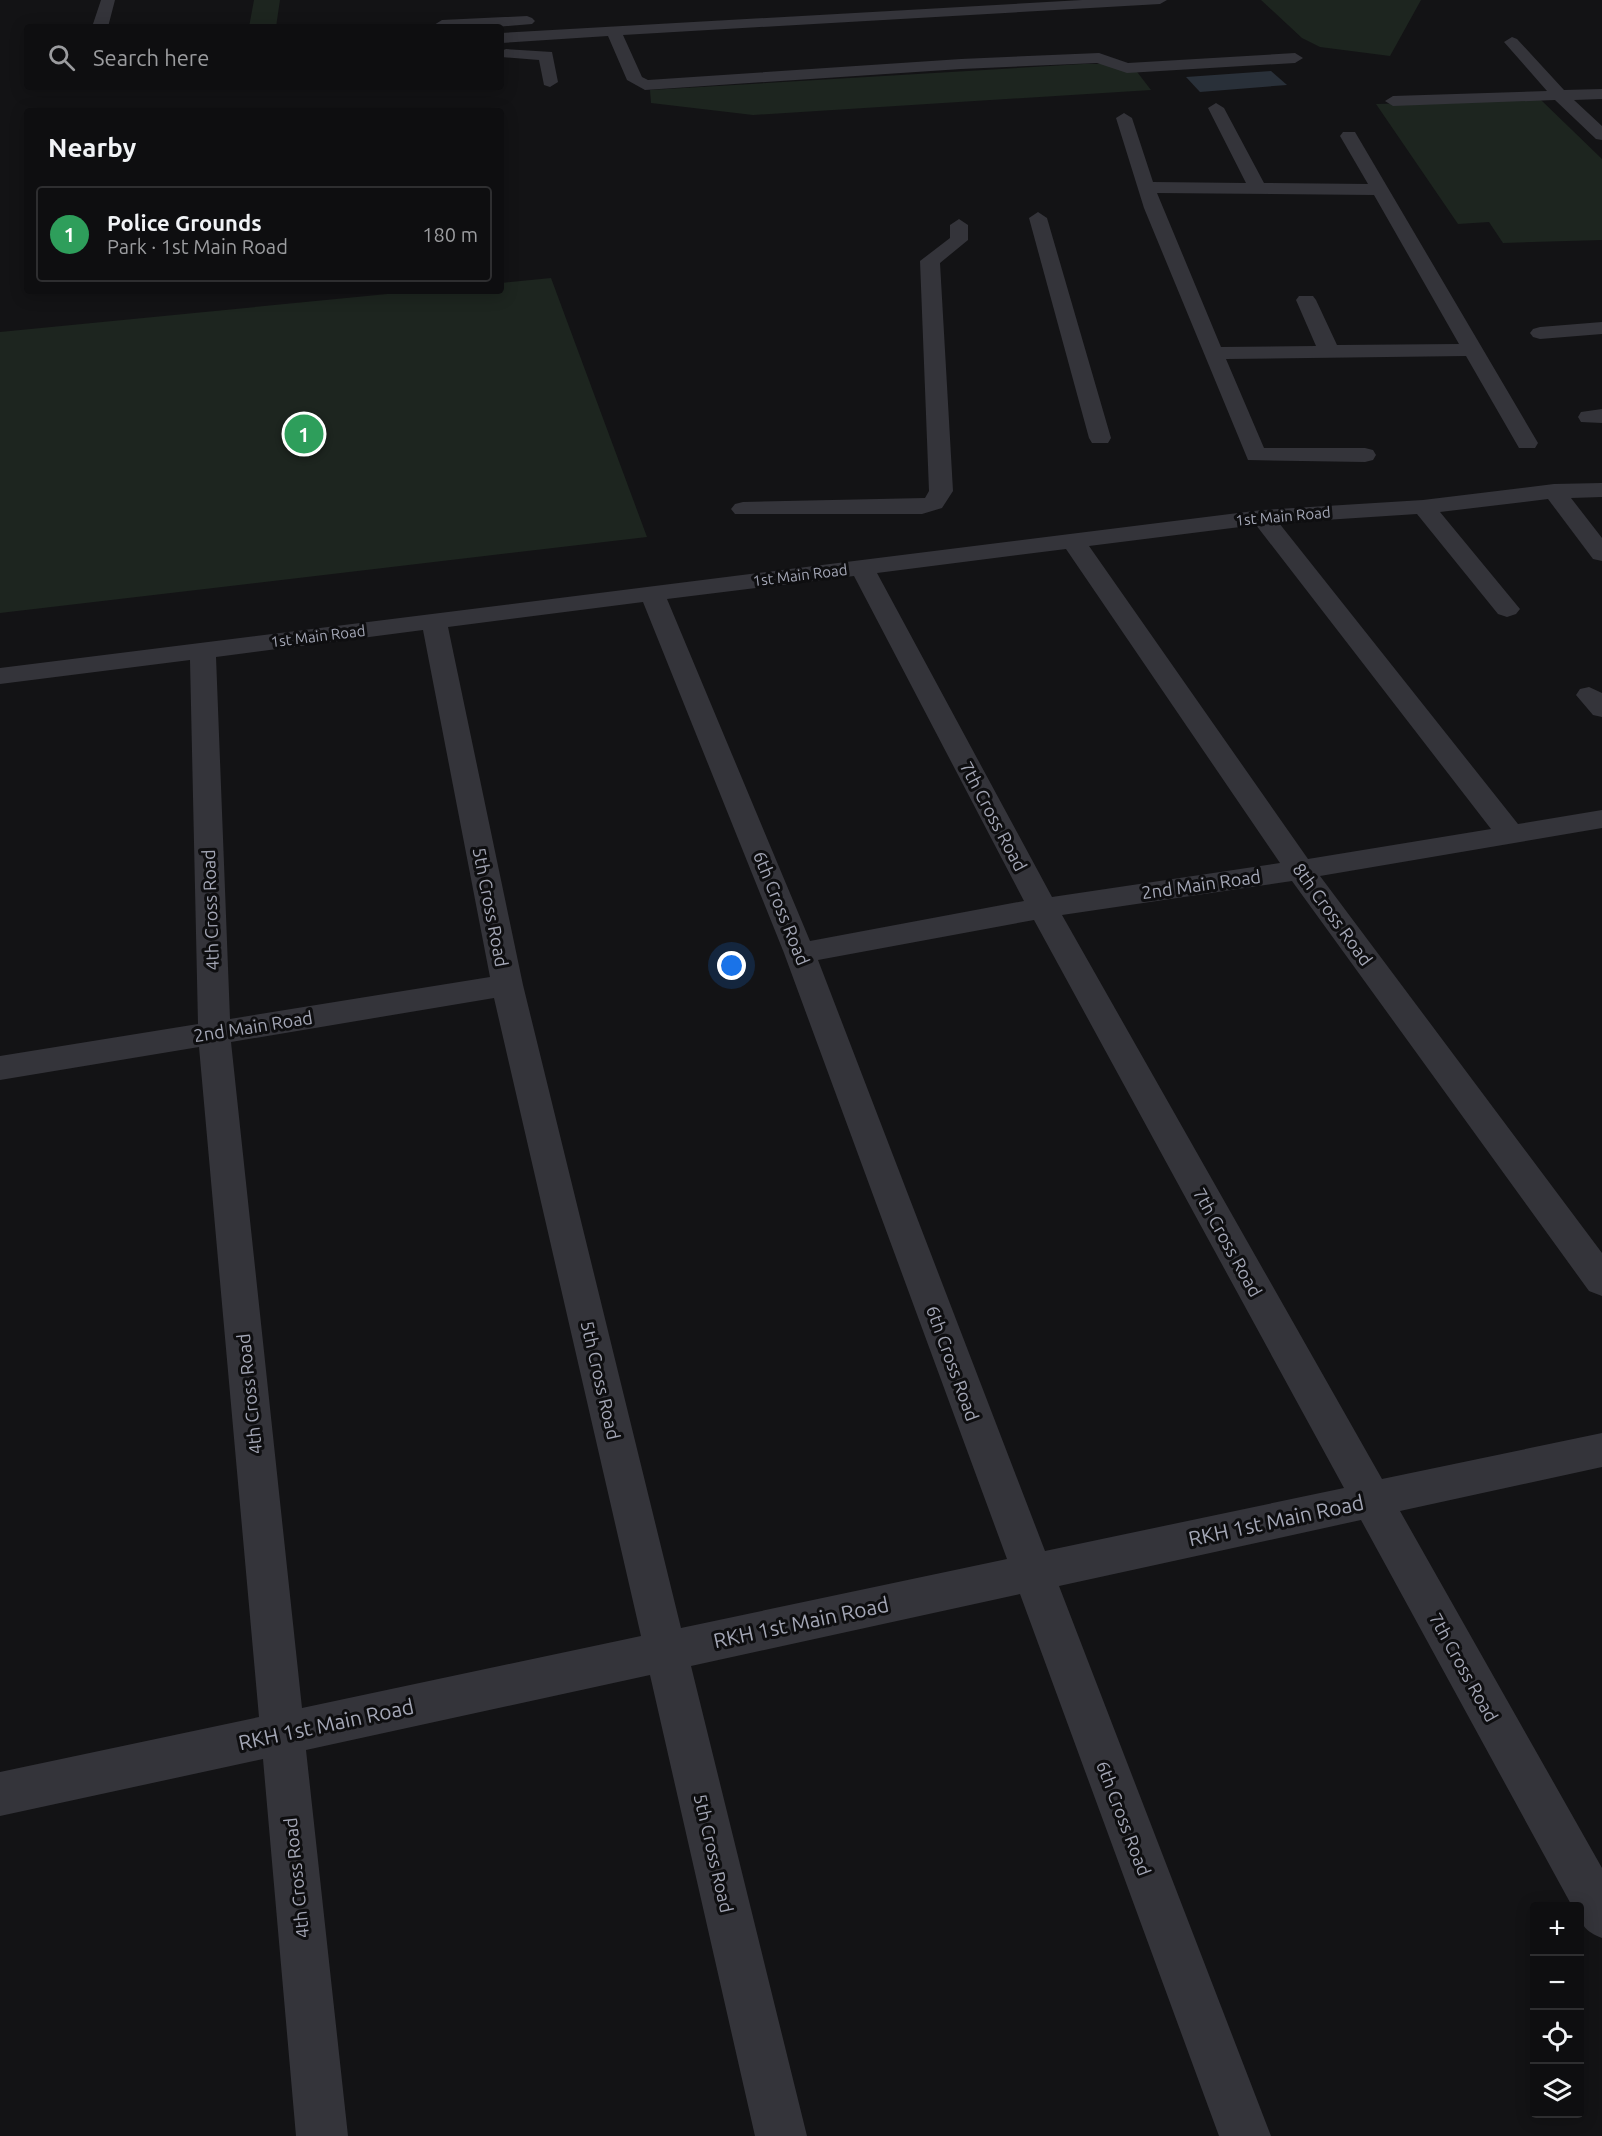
<!DOCTYPE html>
<meta charset="utf-8">
<style>
body{margin:0;font-family:Ubuntu,sans-serif;background:#1c1c1e;color:#f1f3f6}
.controls{position:absolute;right:18px;bottom:18px;display:grid;overflow:hidden;border-radius:6px;box-shadow:0 3px 15px #0003}
.controls button{width:54px;height:54px;display:grid;place-items:center;padding:0;border:0;border-bottom:2px solid #2e2e30;background:#0e0e10;color:#f1f3f6;font:30px sans-serif}
.you{position:absolute;left:732px;top:966px;width:21px;height:21px;margin:-15px;border:4px solid #fff;border-radius:50%;background:#1a73e8;box-shadow:0 0 0 9px #1a73e833}
.badge{display:grid;place-items:center;width:39px;height:39px;border-radius:50%;background:#f9d026;color:#fff;font-size:20px;font-weight:700}
.pin{position:absolute;translate:-50% -50%;border:3px solid #fff;box-shadow:0 2px 6px #0006}
.list{margin:0;padding:0;list-style:none}
h2{display:flex;justify-content:space-between;align-items:center;height:78px;margin:0;padding:0 24px;font-size:26px}
h2 small{font-size:20px;font-weight:400;color:#9b9c9f}
.list li{display:grid;grid-template-columns:39px 1fr auto;gap:18px;align-items:center;box-sizing:border-box;height:96px;margin:0 12px 12px;padding:0 12px;border:2px solid #2e2e30;border-radius:6px}
.list b{display:block;font-size:22px;white-space:nowrap}
.list p{margin:0;font-size:20px;white-space:nowrap;color:#9b9c9f}
.list em{font-size:20px;font-style:normal;color:#9b9c9f}
.icon{flex:none;width:33px;height:33px;fill:none;stroke:currentColor;stroke-width:2;stroke-linecap:round;stroke-linejoin:round}
.map{position:relative;flex:none;width:1602px;height:2136px;overflow:hidden}
.search{position:absolute;background:#0e0e10;box-shadow:0 3px 15px #0003;left:24px;top:24px;width:480px;height:66px;display:flex;align-items:center;gap:15px;box-sizing:border-box;padding:0 21px;border-radius:6px;color:#9b9c9f;font-size:22px}
.panel{position:absolute;background:#0e0e10;box-shadow:0 3px 15px #0003;left:24px;top:108px;width:480px;height:186px;border-radius:6px}
.map>svg:first-child{display:block}
.green{fill:#1d251f}
.water{fill:#293039}
.lines{fill:none;stroke-linecap:round;stroke-linejoin:round}
.street{fill:#34343a;fill-rule:evenodd}
.labels{text-anchor:middle;dominant-baseline:central;stroke-width:6;stroke-linejoin:round;paint-order:stroke}
.far-street-label{font-size:15px;fill:#a4a7b6;stroke:#0e0e10}
.street-label{font-size:18px;fill:#a4a7b6;stroke:#0e0e10}
.near-street-label{font-size:21px;fill:#a4a7b6;stroke:#0e0e10}
</style>
<div class="map">
<svg width="1602" height="2136" viewBox="0 0 1602 2136">
<rect width="100%" height="100%" fill="#131315"/>
<!-- green -->
<path class="green" d="M 254,0 L 280,0 L 276,27 L 249,27 Z
M 1261,0 L 1421,0 L 1390,56 L 1320,47 L 1302,38 Z
M 1083,64 L 1131,64 L 1151,90 L 753,115 L 651,103 L 650,90 Z
M 1541,100 L 1602,159 L 1602,240 L 1503,243 L 1489,222 L 1458,224 L 1376,104 Z
M 551,278 L 647,537 L 0,613 L 0,332 L 418,291 L 501,291 L 501,283 Z"/>
<!-- water -->
<path class="water" d="M 1271,71 L 1287,85 L 1200,92 L 1186,77 Z"/>
<g class="lines">
<!-- street -->
<path class="street" d="M 101,0 L 115,0 L 108,27 L 92,27 Z
M 1082,0 L 1167,0 L 1160,4 L 623,35 L 642,77 L 648,80 L 961,59 L 1099,53 L 1128,63 L 1295,53 L 1303,58 L 1295,63 L 1127,73 L 1097,63 L 961,69 L 645,90 L 627,80 L 608,36 L 501,43 L 501,33 Z
M 527,16 L 532,18 L 535,21 L 532,24 L 496,27 L 434,25 L 442,20 Z
M 1512,37 L 1517,39 L 1564,90 L 1602,89 L 1602,99 L 1574,100 L 1602,126 L 1602,140 L 1596,139 L 1555,100 L 1393,106 L 1385,101 L 1393,96 L 1547,91 L 1504,42 Z
M 506,49 L 552,52 L 558,82 L 550,87 L 544,85 L 539,60 L 501,57 L 501,51 Z
M 1216,103 L 1224,108 L 1264,183 L 1368,184 L 1340,136 L 1343,132 L 1355,132 L 1538,443 L 1535,448 L 1519,448 L 1466,356 L 1226,359 L 1264,448 L 1365,448 L 1373,450 L 1376,455 L 1373,460 L 1365,462 L 1248,460 L 1144,208 L 1116,118 L 1124,113 L 1132,118 L 1153,182 L 1246,183 L 1208,108 ZM 1157,193 L 1374,195 L 1459,344 L 1337,345 L 1316,300 L 1313,296 L 1299,296 L 1296,300 L 1316,346 L 1221,347 Z
M 1038,212 L 1047,218 L 1111,438 L 1108,443 L 1092,443 L 1089,438 L 1029,218 Z
M 959,219 L 968,225 L 968,240 L 940,263 L 953,491 L 942,508 L 922,514 L 735,514 L 731,509 L 735,504 L 743,502 L 925,498 L 929,491 L 920,261 L 950,238 L 950,225 Z
M 1602,322 L 1602,334 L 1540,339 L 1533,337 L 1530,333 L 1533,329 L 1540,327 Z
M 1602,409 L 1602,423 L 1581,422 L 1578,417 L 1581,412 Z
M 1602,483 L 1602,497 L 1571,498 L 1602,538 L 1602,561 L 1593,559 L 1548,499 L 1440,512 L 1520,609 L 1516,614 L 1507,617 L 1498,614 L 1417,514 L 1279,523 L 1518,824 L 1602,810 L 1602,828 L 1320,876 L 1602,1253 L 1602,1296 L 1589,1291 L 1292,881 L 1062,915 L 1382,1479 L 1602,1433 L 1602,1467 L 1400,1511 L 1602,1868 L 1602,1938 C 1585,1931 1580,1926 1580,1906 L 1572,1906 L 1361,1520 L 1059,1586 L 1271,2136 L 1219,2136 L 1020,1594 L 691,1666 L 807,2136 L 755,2136 L 650,1675 L 306,1750 L 348,2136 L 296,2136 L 263,1759 L 0,1816 L 0,1772 L 259,1717 L 199,1047 L 0,1080 L 0,1056 L 198,1024 L 190,660 L 0,684 L 0,668 L 1262,510 L 1423,500 L 1554,484 ZM 1256,525 L 1491,829 L 1308,859 L 1089,546 ZM 1066,549 L 1280,863 L 1052,897 L 877,573 ZM 854,576 L 1024,901 L 810,941 L 667,599 ZM 643,602 L 784,953 L 1007,1559 L 681,1628 L 523,985 L 448,627 ZM 423,630 L 490,977 L 230,1019 L 216,657 ZM 1034,920 L 1344,1488 L 1045,1551 L 818,960 ZM 494,998 L 641,1636 L 302,1708 L 231,1042 Z
M 1589,687 L 1602,693 L 1602,717 L 1593,715 L 1576,695 L 1580,689 Z"/>
</g>
<g class="labels">
<!-- far-street labels -->
<g class="far-street-label">
<text transform="translate(1283 516) rotate(-5)">1st Main Road</text>
<text transform="translate(800 575) rotate(-7)">1st Main Road</text>
<text transform="translate(318 636) rotate(-7)">1st Main Road</text>
</g>
<!-- street labels -->
<g class="street-label">
<text transform="translate(994 816) rotate(62)">7th Cross Road</text>
<text transform="translate(1201 884) rotate(-8)">2nd Main Road</text>
<text transform="translate(491 907) rotate(79)">5th Cross Road</text>
<text transform="translate(782 908) rotate(68)">6th Cross Road</text>
<text transform="translate(210 910) rotate(-92)">4th Cross Road</text>
<text transform="translate(1333 914) rotate(54)">8th Cross Road</text>
<text transform="translate(253 1026) rotate(-9)">2nd Main Road</text>
<text transform="translate(1228 1242) rotate(61)">7th Cross Road</text>
<text transform="translate(953 1363) rotate(70)">6th Cross Road</text>
<text transform="translate(601 1380) rotate(77)">5th Cross Road</text>
<text transform="translate(249 1394) rotate(-96)">4th Cross Road</text>
<text transform="translate(1464 1667) rotate(61)">7th Cross Road</text>
<text transform="translate(1124 1818) rotate(69)">6th Cross Road</text>
<text transform="translate(714 1853) rotate(77)">5th Cross Road</text>
<text transform="translate(296 1878) rotate(-96)">4th Cross Road</text>
</g>
<!-- near-street labels -->
<g class="near-street-label">
<text transform="translate(1276 1520) rotate(-12)">RKH 1st Main Road</text>
<text transform="translate(801 1622) rotate(-12)">RKH 1st Main Road</text>
<text transform="translate(326 1724) rotate(-12)">RKH 1st Main Road</text>
</g>
</g>
</svg>
<div class="controls">
<button>+</button>
<button>−</button>
<button><svg class="icon" aria-label="locate" viewBox="0 0 24 24"><circle cx="12" cy="12" r="6"/><path d="M12 2v4M12 18v4M2 12h4M18 12h4"/></svg></button>
<button><svg class="icon" aria-label="layers" viewBox="0 0 24 24"><path d="M12 4l9 5-9 5-9-5zM3 14l9 5 9-5"/></svg></button>
</div>
<div class="you"></div>
<div class="pin badge" style="left:304px;top:434px;background:#2e9e5b">1</div>
<div class="search"><svg class="icon" aria-label="search" viewBox="0 0 24 24"><circle cx="10" cy="10" r="6"/><path d="M15 15l6 6"/></svg>Search here</div>
<section class="panel">
<h2>Nearby<small></small></h2>
<ul class="list">
<li><span class="badge" style="background:#2e9e5b">1</span><div><b>Police Grounds</b><p>Park · 1st Main Road</p></div><em>180 m</em></li>
</ul>
</section>
</div>
